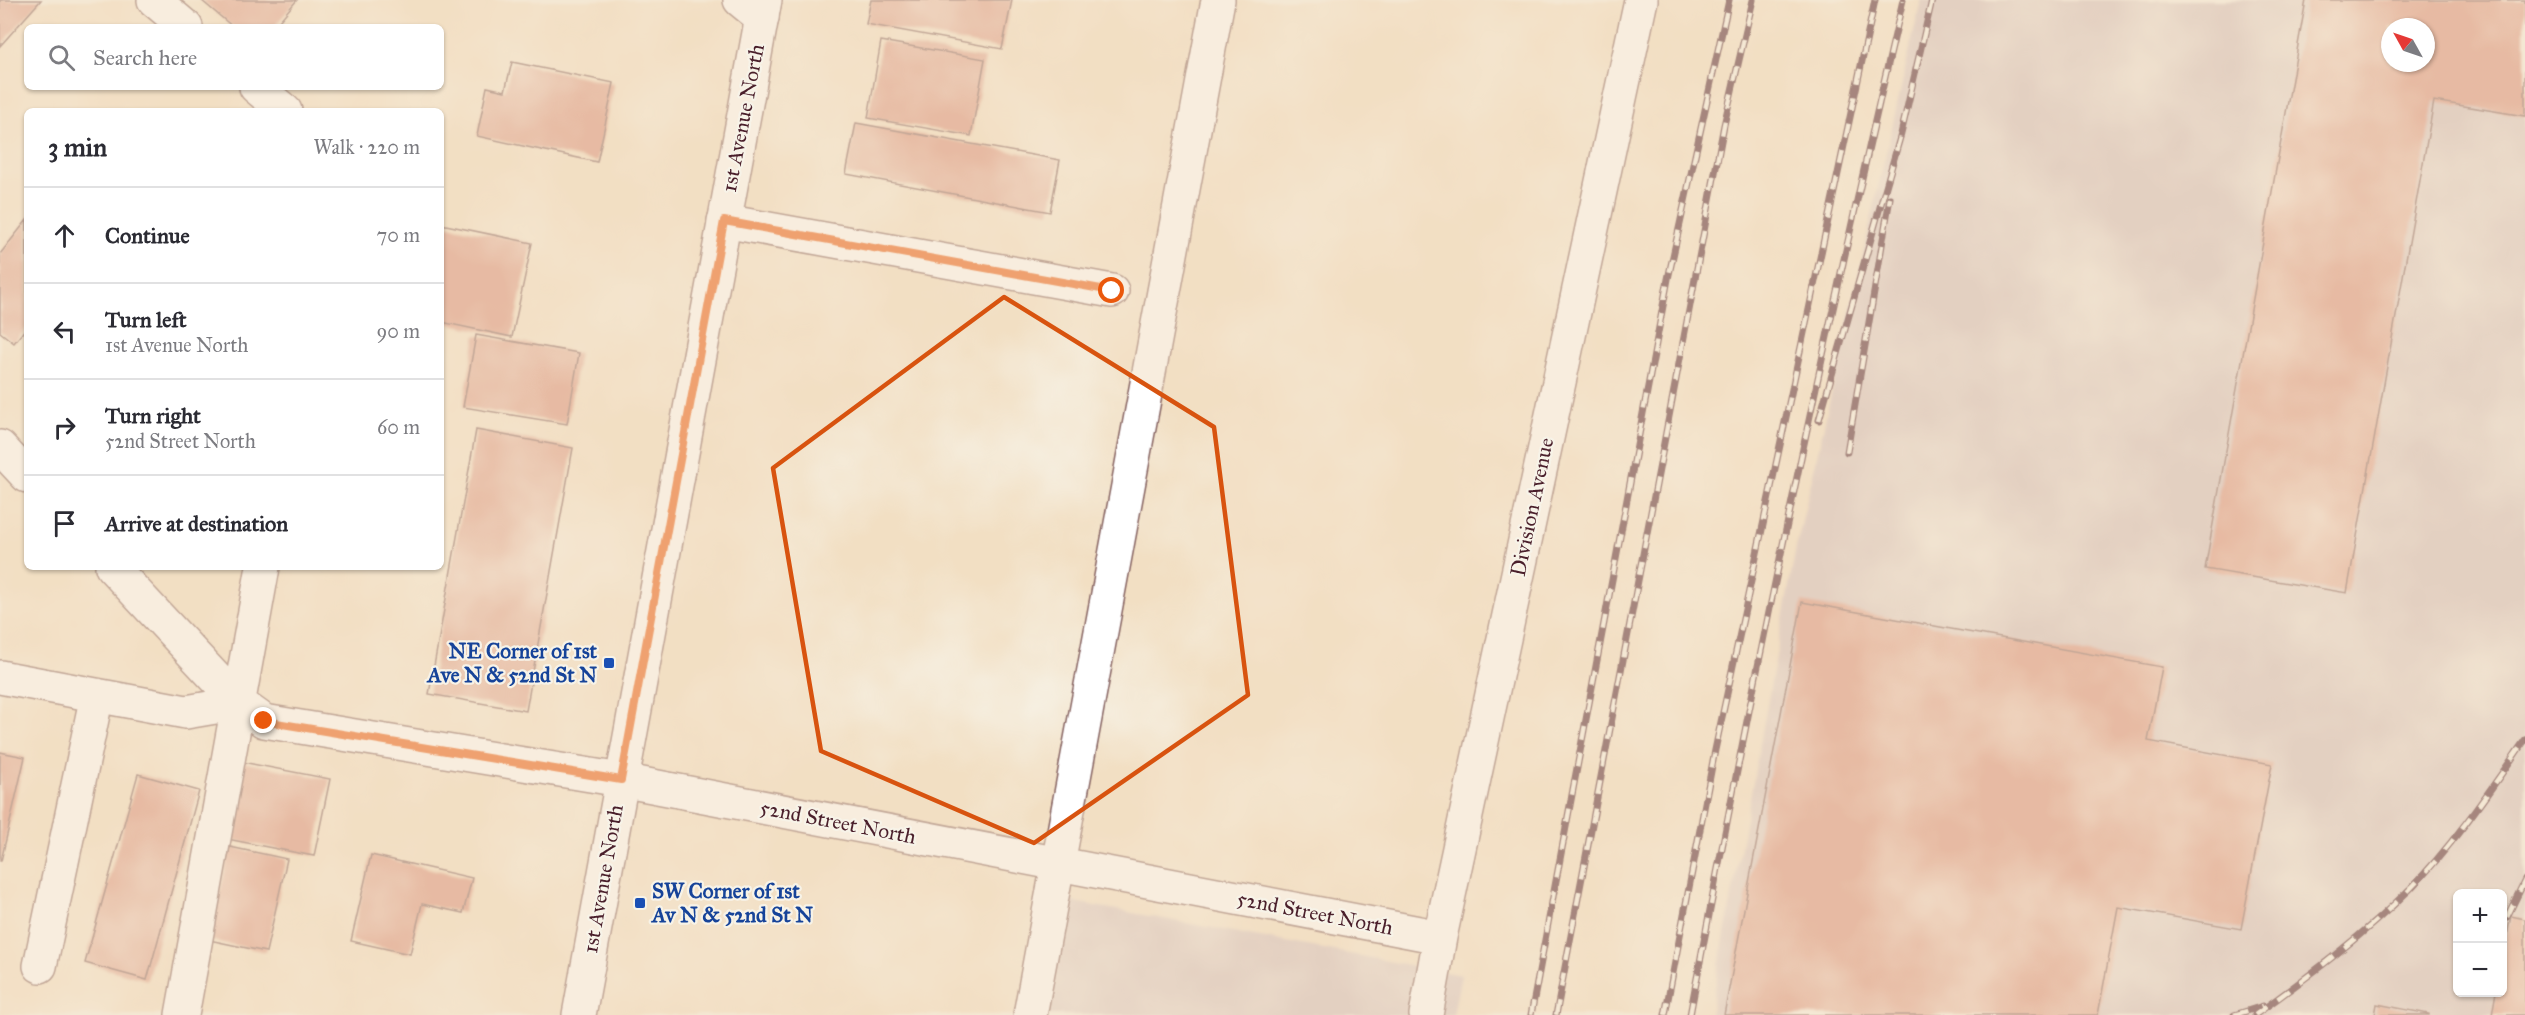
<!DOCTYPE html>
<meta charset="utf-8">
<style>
body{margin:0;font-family:"IM FELL Great Primer",serif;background:#f2f2f3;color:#2b2b33}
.controls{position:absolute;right:18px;bottom:18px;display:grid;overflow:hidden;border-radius:9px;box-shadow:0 2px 4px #0004}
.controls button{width:54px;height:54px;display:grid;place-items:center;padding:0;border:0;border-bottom:2px solid #e1e1e2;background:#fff;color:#2b2b33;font:30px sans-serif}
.compass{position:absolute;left:2381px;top:18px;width:54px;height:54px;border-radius:50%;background:#fff;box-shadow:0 2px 4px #0004;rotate:310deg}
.stop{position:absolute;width:18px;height:18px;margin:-14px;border:4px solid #ea580c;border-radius:50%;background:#fff}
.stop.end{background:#ea580c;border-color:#fff;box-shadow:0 2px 6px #0008}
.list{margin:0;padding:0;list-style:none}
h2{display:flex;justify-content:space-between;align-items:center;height:78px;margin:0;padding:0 24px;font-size:26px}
h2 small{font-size:20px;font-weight:400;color:#7c7c81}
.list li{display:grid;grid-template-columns:39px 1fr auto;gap:18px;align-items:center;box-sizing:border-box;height:96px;padding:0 24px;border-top:2px solid #e1e1e2}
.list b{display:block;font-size:22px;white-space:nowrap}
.list p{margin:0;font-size:20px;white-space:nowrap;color:#7c7c81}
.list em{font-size:20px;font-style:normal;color:#7c7c81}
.icon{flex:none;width:33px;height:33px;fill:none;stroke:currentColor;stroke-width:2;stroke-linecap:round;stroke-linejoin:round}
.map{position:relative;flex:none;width:2525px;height:1015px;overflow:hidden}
.search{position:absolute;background:#fff;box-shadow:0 2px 4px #0004;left:24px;top:24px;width:420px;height:66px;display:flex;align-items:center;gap:15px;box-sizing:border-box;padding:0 21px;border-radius:9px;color:#7c7c81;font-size:22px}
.panel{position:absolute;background:#fff;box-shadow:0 2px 4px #0004;left:24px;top:108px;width:420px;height:462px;border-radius:9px}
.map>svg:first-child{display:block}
.industrial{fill:#d1bfbf;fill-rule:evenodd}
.building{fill:#d98f7b;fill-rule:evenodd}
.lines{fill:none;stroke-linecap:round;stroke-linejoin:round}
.minor-casing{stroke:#856260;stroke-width:36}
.major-casing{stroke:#856260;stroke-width:36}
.minor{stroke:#fff;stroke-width:33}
.major{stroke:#fff;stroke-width:33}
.rail-casing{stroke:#4a1f2b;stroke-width:7}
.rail{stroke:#f7f3e8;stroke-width:4.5;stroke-dasharray:14;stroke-linecap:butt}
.route{stroke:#ea580c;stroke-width:8}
.marked{fill:none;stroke:#d8530f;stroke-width:4.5;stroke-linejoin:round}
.transit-dot{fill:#1a4fb4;stroke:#f7f3e8;stroke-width:2}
.labels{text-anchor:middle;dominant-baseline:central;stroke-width:4.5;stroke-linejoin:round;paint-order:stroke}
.street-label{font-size:21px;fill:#4a1f2b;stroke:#f7f3e8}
.transit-label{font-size:21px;font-weight:bold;fill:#164399;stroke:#f7f3e8;text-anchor:end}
</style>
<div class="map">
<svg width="2525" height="1015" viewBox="0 0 2525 1015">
<rect width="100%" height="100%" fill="#f7f3e8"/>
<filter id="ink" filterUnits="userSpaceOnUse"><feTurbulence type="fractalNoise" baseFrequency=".0167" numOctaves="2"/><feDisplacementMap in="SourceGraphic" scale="12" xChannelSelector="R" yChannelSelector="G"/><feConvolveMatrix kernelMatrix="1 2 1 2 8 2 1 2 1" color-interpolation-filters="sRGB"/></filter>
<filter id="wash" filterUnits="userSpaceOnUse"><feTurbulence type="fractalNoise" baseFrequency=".008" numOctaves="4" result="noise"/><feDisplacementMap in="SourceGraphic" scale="24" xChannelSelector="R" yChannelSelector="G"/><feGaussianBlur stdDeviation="1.35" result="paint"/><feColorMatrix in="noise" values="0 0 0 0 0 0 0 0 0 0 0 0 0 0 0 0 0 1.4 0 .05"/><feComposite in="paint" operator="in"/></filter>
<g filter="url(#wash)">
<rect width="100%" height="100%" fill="#f2dfc3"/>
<!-- industrial -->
<path class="industrial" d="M 1921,0 L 2525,0 L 2525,1015 L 1710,1015 L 1796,548 ZM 2390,27 L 2426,27 L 2426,63 L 2390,63 ZM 2458,894 L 2502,894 L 2502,992 L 2458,992 Z
M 1069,901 L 1461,975 L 1453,1015 L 1047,1015 Z"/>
<g id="blocks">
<!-- building -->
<path class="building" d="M 0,0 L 41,0 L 0,46 Z
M 201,0 L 297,0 L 274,27 L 233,27 Z
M 871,0 L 1012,0 L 1002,49 L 866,24 Z
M 2306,0 L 2525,0 L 2525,116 L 2434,101 L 2347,593 L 2205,569 ZM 2390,27 L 2426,27 L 2426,63 L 2390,63 Z
M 881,41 L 985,59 L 971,136 L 868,118 Z
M 512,62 L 614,83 L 597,162 L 477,136 L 487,87 L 505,91 Z
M 856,123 L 1060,160 L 1050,212 L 846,174 Z
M 27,220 L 27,327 L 14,343 L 0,332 L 0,254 Z
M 441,224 L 532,243 L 512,337 L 441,322 Z
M 476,335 L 579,353 L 567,424 L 463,407 Z
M 476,430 L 573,448 L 526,711 L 429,694 Z
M 1802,602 L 2162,667 L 2148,741 L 2272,764 L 2241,929 L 2118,907 L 2098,1015 L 1724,1015 Z
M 0,752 L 25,757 L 1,861 L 0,861 Z
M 242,762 L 330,779 L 314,856 L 227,839 Z
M 138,774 L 199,791 L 147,980 L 85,963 Z
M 230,847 L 287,859 L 266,952 L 209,940 Z
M 371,855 L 472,878 L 463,913 L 422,904 L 410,954 L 351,941 Z
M 2511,916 L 2525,919 L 2525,1015 L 2492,1015 L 2496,992 L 2502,992 L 2502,960 Z
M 2377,1004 L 2429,1014 L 2429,1015 L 2375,1015 Z"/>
</g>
</g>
<g filter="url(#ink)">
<use href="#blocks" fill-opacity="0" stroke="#856260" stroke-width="1.5"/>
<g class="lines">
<defs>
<path id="minor" d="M 154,0 L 186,27
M 740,0 L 762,18
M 256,87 L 285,111
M 724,221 L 1112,291
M 0,447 L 27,476
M 112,567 L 239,703 L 264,721 L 621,780 L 1440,937
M 0,677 L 186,712 L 239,703
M 40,966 L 97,695
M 182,1015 L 263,567
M 1030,1015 L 1218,0
M 1426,1015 L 1440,937 L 1641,0"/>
<path id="major" d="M 579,1015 L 765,0"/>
</defs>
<!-- minor casing -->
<use href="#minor" class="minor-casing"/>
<!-- major casing -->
<use href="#major" class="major-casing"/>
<!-- minor -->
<use href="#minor" class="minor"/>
<!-- major -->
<use href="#major" class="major"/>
<defs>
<path id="rail" d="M 1819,420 L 1901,134 L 1932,0
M 1847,452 L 1890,198
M 2507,917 L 2525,880
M 1531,1015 L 1668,279 L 1729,0
M 1556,1015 L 1724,125 L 1753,0
M 1665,1015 L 1715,750 L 1875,0
M 1690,1015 C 1754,675 1824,336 1903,0
M 2234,1015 L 2263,1006
M 2255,1015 C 2309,976 2364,935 2411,888 C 2454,844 2490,790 2525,740"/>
</defs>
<!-- rail casing -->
<use href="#rail" class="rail-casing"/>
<!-- rail -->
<use href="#rail" class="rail"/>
</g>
</g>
<g class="lines" filter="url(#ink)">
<!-- route -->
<path class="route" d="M 264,721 L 621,780 L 724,221 L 1112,291"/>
</g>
<!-- marked area -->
<path d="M0 0H2525V1015H0ZM 1004,297 L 1214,427 L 1248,695 L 1034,843 L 821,751 L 773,468 Z" fill="#f2dfc3" fill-opacity=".55" fill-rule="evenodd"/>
<path class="marked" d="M 1004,297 L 1214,427 L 1248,695 L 1034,843 L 821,751 L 773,468 Z"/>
<!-- markers -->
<g class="transit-dot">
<rect x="603" y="657" width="12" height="12" rx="3"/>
<rect x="634" y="897" width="12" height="12" rx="3"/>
</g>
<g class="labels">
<!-- street labels -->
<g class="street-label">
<text transform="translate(743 118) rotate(-79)">1st Avenue North</text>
<text transform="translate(1532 507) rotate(-78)">Division Avenue</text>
<text transform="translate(838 822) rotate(11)">52nd Street North</text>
<text transform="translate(603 879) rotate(-80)">1st Avenue North</text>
<text transform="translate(1315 913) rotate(11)">52nd Street North</text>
</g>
<!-- transit labels -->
<g class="transit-label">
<text x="597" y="651">NE Corner of 1st<tspan x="597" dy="24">Ave N &amp; 52nd St N</tspan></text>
<text x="652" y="891" text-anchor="start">SW Corner of 1st<tspan x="652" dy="24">Av N &amp; 52nd St N</tspan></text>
</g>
</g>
</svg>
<div class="controls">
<button>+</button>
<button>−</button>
</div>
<svg class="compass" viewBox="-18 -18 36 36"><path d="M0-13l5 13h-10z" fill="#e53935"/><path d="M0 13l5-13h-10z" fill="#7c7c81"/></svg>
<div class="stop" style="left:1112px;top:291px"></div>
<div class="stop end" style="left:264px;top:721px"></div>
<div class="search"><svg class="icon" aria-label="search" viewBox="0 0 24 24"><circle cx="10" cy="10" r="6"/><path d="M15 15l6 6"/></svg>Search here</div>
<section class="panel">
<h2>3 min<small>Walk · 220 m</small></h2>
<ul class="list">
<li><svg class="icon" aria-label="ahead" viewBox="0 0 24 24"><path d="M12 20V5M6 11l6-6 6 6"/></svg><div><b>Continue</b></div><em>70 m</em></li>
<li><svg class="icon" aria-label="left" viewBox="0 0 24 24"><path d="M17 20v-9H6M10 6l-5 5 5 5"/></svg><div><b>Turn left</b><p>1st Avenue North</p></div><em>90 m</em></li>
<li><svg class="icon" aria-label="right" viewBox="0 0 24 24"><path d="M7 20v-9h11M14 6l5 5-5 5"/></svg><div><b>Turn right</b><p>52nd Street North</p></div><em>60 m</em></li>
<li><svg class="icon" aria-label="arrive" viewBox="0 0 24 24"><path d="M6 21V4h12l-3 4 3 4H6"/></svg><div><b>Arrive at destination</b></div></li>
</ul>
</section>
</div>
